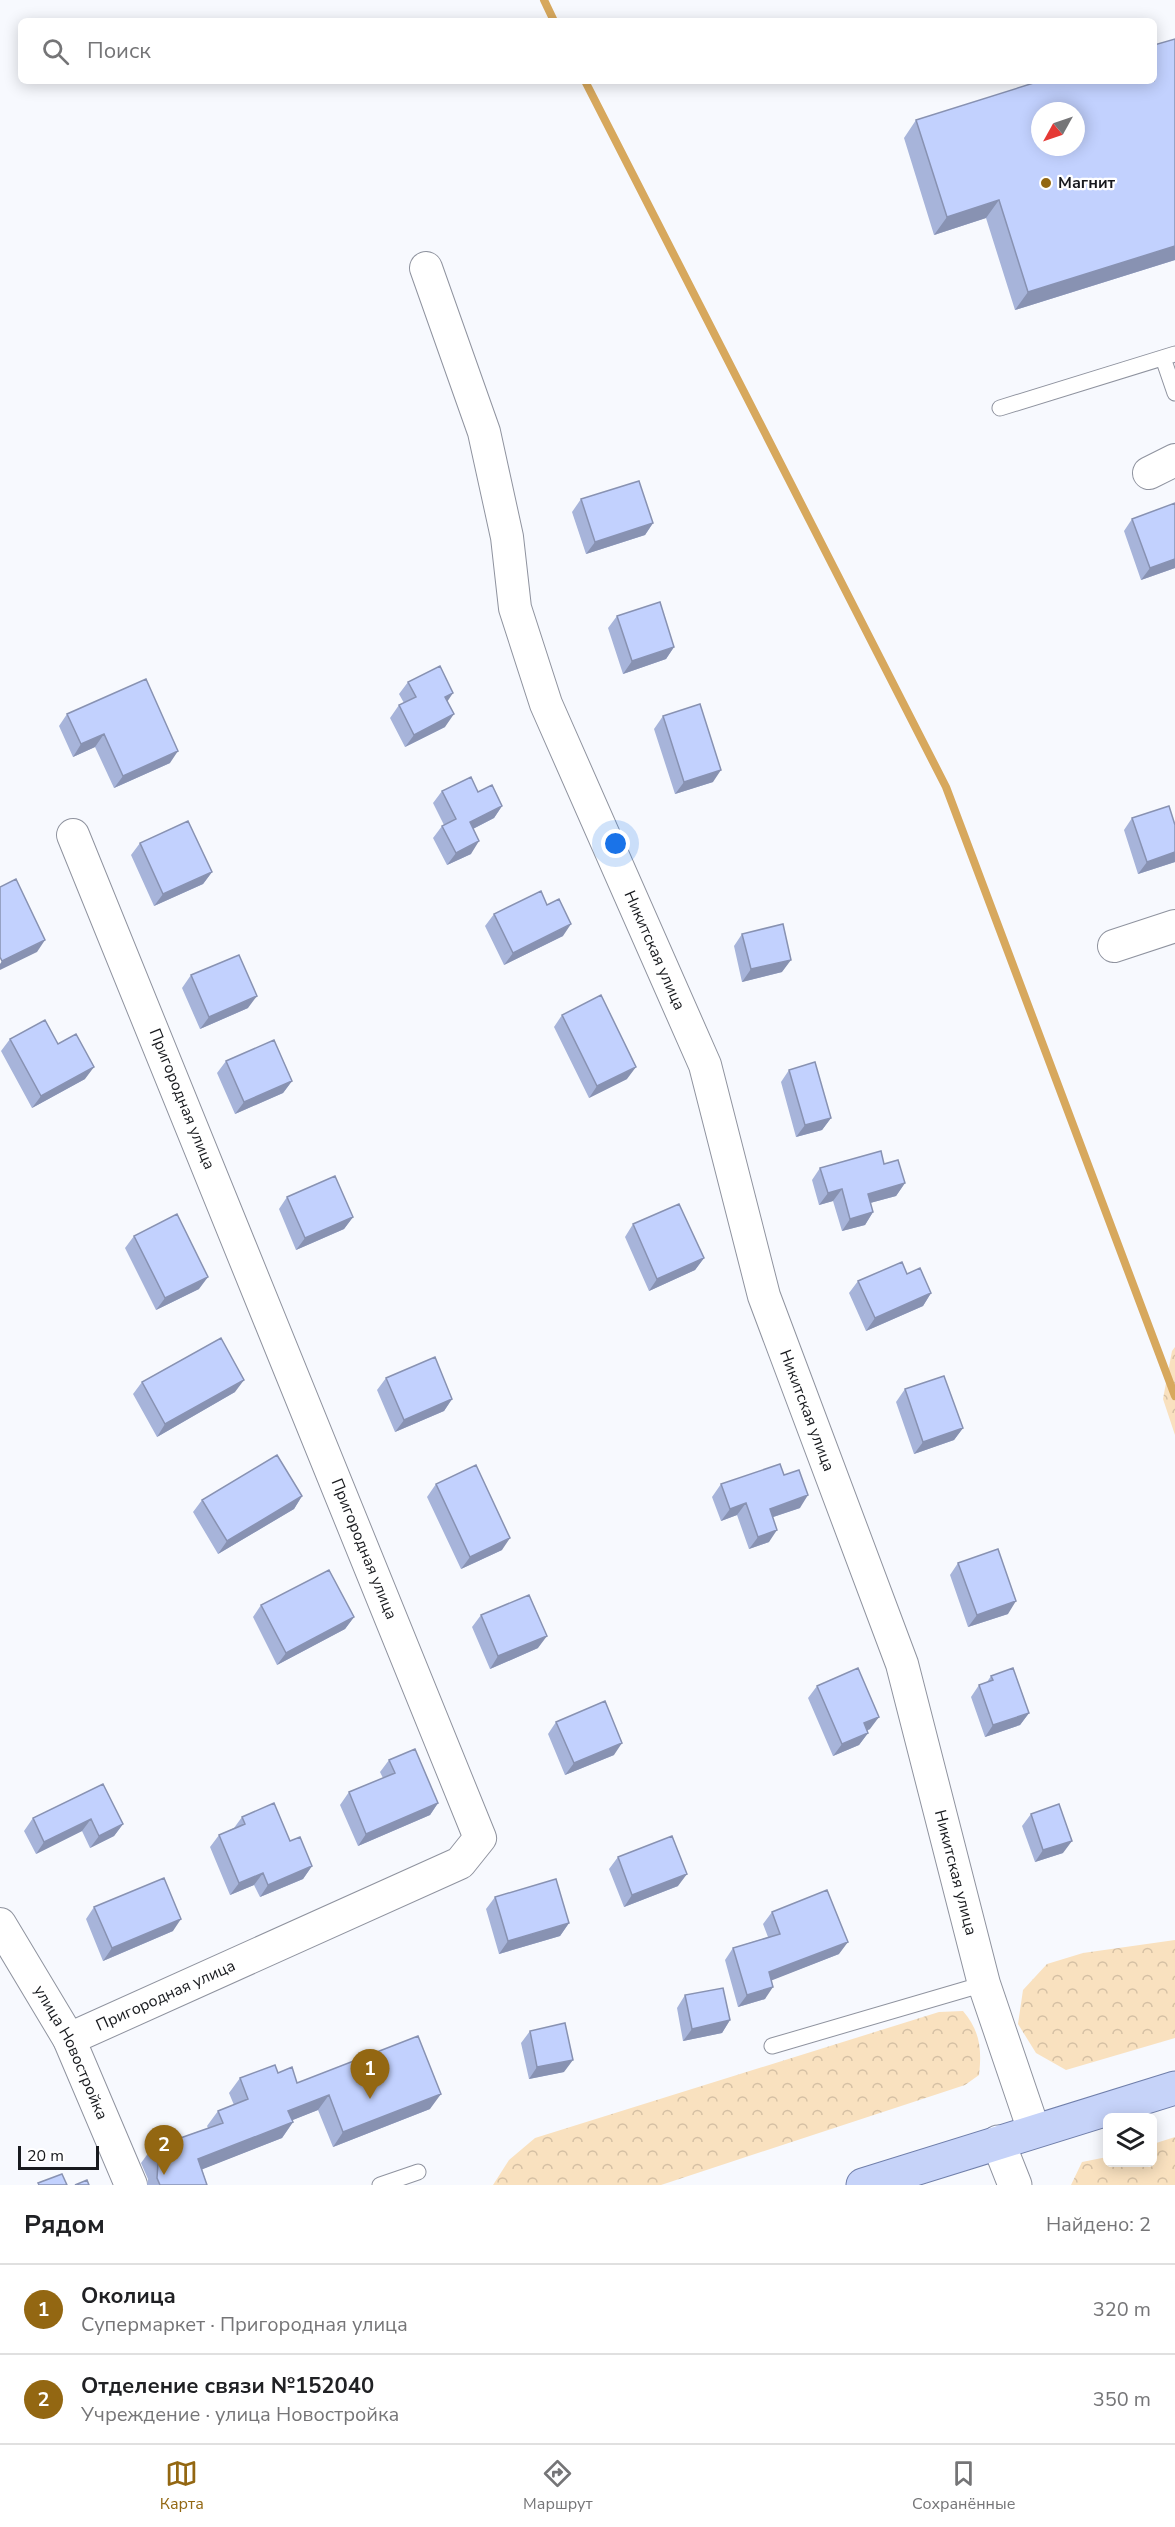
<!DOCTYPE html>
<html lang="ru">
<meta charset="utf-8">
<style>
body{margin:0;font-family:"Nunito Sans",sans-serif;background:#f2f2f2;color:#202124}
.controls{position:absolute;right:18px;bottom:18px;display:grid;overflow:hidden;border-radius:9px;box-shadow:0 3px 15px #0003}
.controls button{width:54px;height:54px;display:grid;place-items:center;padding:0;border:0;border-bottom:2px solid #e0e0e0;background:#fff;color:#202124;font:30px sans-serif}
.compass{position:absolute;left:1031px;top:102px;width:54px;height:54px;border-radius:50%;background:#fff;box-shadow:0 3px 15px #0003;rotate:230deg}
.scale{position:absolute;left:18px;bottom:15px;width:81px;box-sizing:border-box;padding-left:6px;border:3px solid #181a1e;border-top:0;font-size:16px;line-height:21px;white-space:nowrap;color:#181a1e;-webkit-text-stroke:4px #fff;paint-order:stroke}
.you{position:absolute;left:616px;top:844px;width:21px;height:21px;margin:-15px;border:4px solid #fff;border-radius:50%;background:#1a73e8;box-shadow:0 0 0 9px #1a73e833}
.badge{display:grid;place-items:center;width:39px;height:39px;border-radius:50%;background:#936712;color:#fff;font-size:20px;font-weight:700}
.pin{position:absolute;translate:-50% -50px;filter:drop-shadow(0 2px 3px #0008)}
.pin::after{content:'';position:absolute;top:32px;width:21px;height:18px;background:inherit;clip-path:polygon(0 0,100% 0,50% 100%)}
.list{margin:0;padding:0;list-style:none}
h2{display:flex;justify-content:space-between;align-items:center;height:78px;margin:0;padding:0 24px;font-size:26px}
h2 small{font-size:20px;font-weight:400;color:#757577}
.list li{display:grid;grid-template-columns:39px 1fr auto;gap:18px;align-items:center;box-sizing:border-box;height:90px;padding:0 24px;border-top:2px solid #e0e0e0}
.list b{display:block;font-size:22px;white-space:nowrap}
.list p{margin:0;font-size:20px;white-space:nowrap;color:#757577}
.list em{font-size:20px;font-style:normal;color:#757577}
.icon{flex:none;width:33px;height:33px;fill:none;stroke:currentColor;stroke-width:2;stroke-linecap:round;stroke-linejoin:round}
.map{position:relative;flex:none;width:1175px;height:2185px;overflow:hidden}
.search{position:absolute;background:#fff;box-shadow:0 3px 15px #0003;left:18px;right:18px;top:18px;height:66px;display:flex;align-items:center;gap:15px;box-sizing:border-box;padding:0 21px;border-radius:9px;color:#757577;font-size:22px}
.sheet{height:258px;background:#fff}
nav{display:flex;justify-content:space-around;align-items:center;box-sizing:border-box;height:84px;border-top:2px solid #e0e0e0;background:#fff;font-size:16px;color:#757577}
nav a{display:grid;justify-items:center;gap:3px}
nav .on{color:#936712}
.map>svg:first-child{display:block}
.forest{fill:url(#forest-crowns)}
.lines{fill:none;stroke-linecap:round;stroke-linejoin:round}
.stream{stroke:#d7a85d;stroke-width:8}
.service-casing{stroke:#8f939f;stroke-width:17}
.minor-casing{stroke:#8f939f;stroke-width:34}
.tertiary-casing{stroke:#8f939f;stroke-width:35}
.primary-casing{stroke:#707faa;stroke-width:35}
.service{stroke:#fff;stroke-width:15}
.minor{stroke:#fff;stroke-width:32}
.tertiary{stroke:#fff;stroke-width:33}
.primary{stroke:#c6d3f9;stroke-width:33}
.wall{fill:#a7b4da}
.shaded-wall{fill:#8892b2}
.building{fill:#c2d1fe;stroke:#8892b2;stroke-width:1.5;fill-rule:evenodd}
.poi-dot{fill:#936712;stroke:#fff;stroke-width:2}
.labels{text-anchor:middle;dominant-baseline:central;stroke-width:4.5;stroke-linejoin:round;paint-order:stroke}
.poi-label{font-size:16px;font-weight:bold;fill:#181a1e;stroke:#fff;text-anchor:start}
.street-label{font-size:16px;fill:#181a1e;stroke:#fff}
</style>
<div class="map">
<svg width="1175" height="2185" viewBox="0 0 1175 2185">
<defs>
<pattern id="forest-crowns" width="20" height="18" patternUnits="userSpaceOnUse" patternTransform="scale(1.5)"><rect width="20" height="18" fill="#f9e1bf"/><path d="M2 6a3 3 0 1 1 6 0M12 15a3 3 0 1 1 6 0" fill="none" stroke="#d5c0a4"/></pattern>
</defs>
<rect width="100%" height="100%" fill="#f7f9fe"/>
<!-- forest -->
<path class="forest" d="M 1175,1347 L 1175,1435 L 1163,1399 L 1172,1351 Z
M 1175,1940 L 1175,2038 L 1066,2070 L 1036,2053 L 1018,2024 L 1023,1990 L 1047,1964 L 1083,1953 Z
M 963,2011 C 980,2031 982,2049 979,2075 L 965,2085 L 661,2185 L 493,2185 L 509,2160 L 535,2138 L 939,2012 Z
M 1175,2137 L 1175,2185 L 1071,2185 L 1082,2162 L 1107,2157 L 1108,2162 L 1152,2162 L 1153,2144 Z"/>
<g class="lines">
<!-- stream -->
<path class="stream" d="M 544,0 L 554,21
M 585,81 L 946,787 L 1175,1396"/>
<defs>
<path id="service" d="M 1163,358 L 1175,393
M 1000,408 L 1175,354
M 772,2046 L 984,1984
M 380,2185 L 418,2172"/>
<g id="minor">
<path id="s1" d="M 426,268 L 484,432 L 507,537 L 515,608 L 546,704 L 705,1065 L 764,1296 L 902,1664 L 984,1984 L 1034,2131"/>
<path d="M 1149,473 L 1175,460"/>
<path d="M 1114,946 L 1175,926"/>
<path id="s2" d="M 0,1924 L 69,2039 L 131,2185"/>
<path id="s3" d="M 69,2039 L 460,1863 L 480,1838 L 73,835"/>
</g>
<path id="tertiary" d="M 998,2142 L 1015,2185"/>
<path id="primary" d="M 863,2185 L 1175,2088"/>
</defs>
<!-- service casing -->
<use href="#service" class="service-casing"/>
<!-- minor casing -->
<use href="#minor" class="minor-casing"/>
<!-- tertiary casing -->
<use href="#tertiary" class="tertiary-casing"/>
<!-- primary casing -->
<use href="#primary" class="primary-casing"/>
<!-- service -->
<use href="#service" class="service"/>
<!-- minor -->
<use href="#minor" class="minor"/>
<!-- tertiary -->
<use href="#tertiary" class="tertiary"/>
<!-- primary -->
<use href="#primary" class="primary"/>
</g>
<!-- wall -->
<path class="wall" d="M 1037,81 L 1154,81 L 1175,260 L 1015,310 L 986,218 L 934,235 L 904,138 L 916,120 L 1038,82 Z
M 581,499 L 653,523 L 645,535 L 586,554 L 572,512 Z
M 1132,519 L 1175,568 L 1141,580 L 1124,531 Z
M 617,616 L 674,647 L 666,659 L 623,674 L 608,628 Z
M 408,682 L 447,702 L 445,727 L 405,747 L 390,718 L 399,705 L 404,703 L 399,694 Z
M 67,714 L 170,763 L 114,788 L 95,747 L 73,757 L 59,726 Z
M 663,716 L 713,782 L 675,794 L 654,729 Z
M 442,791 L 478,792 L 502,806 L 494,818 L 473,829 L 471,854 L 447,865 L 433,838 L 442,826 L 444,825 L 433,803 Z
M 1132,818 L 1175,862 L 1138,874 L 1124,830 Z
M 140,843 L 212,872 L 203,884 L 154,906 L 131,855 Z
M 494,914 L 563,936 L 504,965 L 485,926 Z
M 742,934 L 782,972 L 742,982 L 734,946 Z
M 191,975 L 248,1008 L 200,1029 L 182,988 Z
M 562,1015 L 627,1079 L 589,1098 L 554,1027 Z
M 10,1039 L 58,1044 L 85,1079 L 32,1108 L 1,1051 Z
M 226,1061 L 292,1081 L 283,1093 L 235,1114 L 217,1073 Z
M 789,1070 L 831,1118 L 822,1130 L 796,1137 L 781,1082 Z
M 884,1164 L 905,1183 L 896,1196 L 870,1203 L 873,1212 L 865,1225 L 842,1231 L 833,1201 L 819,1205 L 812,1180 L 820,1168 Z
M 287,1197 L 353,1217 L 344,1229 L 296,1250 L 279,1209 Z
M 633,1224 L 704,1258 L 695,1270 L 649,1291 L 625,1237 Z
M 134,1236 L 199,1289 L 156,1310 L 125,1248 Z
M 907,1274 L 931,1293 L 923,1306 L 866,1331 L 849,1293 L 858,1281 Z
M 386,1378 L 452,1399 L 444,1411 L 395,1432 L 377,1390 Z
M 142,1382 L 235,1392 L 157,1437 L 133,1394 Z
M 905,1389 L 963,1428 L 954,1440 L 914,1454 L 896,1402 Z
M 784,1475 L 800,1508 L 773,1517 L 769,1542 L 749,1549 L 737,1515 L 721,1521 L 712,1497 L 721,1484 Z
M 436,1484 L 502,1550 L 461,1569 L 427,1497 Z
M 302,1496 L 294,1509 L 218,1554 L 193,1512 L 202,1500 Z
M 958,1563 L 1008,1614 L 968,1627 L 950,1575 Z
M 261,1605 L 354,1617 L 345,1629 L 277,1665 L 253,1617 Z
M 481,1615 L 538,1648 L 490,1669 L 472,1627 Z
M 991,1676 L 1029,1713 L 1020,1725 L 985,1737 L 971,1697 L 979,1685 L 987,1682 Z
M 817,1686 L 870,1729 L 867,1731 L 868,1733 L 859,1745 L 833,1756 L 808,1698 Z
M 556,1722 L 614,1755 L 565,1775 L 548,1734 Z
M 389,1760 L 438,1803 L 430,1815 L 358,1846 L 340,1805 L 349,1792 L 383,1778 L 380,1772 Z
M 103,1784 L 123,1824 L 114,1836 L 90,1848 L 82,1831 L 36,1854 L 24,1831 L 33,1818 Z
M 1031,1814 L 1063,1853 L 1035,1862 L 1022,1826 Z
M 242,1817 L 290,1841 L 312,1866 L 303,1879 L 260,1897 L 254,1885 L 230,1895 L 210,1847 L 219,1835 L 234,1828 Z
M 618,1857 L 678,1886 L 624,1907 L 609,1869 Z
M 495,1897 L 569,1923 L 560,1936 L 499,1954 L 486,1909 Z
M 94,1907 L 173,1931 L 103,1961 L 86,1919 Z
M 772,1912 L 839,1954 L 771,1980 L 765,1999 L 738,2007 L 725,1960 L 733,1948 L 768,1937 L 763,1924 Z
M 685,1995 L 730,2020 L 722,2033 L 683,2041 L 677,2008 Z
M 530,2031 L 564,2072 L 529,2079 L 521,2043 Z
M 278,2073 L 297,2083 L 430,2109 L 333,2147 L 318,2110 L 292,2120 L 293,2122 L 282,2138 L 202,2169 L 207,2185 L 147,2185 L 148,2179 L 141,2163 L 152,2148 L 208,2128 L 207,2126 L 218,2111 L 234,2105 L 229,2093 L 240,2078 Z"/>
<!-- shaded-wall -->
<path class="shaded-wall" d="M 999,200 L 986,218 L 934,235 L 947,217 Z
M 1175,246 L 1175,260 L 1015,310 L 1028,292 Z
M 653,523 L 645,535 L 586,554 L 595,542 Z
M 1175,559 L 1175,568 L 1141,580 L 1150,568 Z
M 674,647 L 666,659 L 623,674 L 632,661 Z
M 453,693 L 445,705 L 445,697 Z
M 454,714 L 445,727 L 405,747 L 414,735 Z
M 104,734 L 95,747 L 73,757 L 81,744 Z
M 178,751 L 170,763 L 114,788 L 123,776 Z
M 721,770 L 713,782 L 675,794 L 684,782 Z
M 502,806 L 494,818 L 461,835 L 470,822 Z
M 479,841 L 471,854 L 447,865 L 456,853 Z
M 1175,852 L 1175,862 L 1138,874 L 1147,862 Z
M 212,872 L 203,884 L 154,906 L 163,894 Z
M 571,924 L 563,936 L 504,965 L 513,953 Z
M 45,940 L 37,952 L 0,970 L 0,964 L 2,961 Z
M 791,960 L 782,972 L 742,982 L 751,969 Z
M 257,996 L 248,1008 L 200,1029 L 209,1017 Z
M 94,1067 L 85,1079 L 32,1108 L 41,1096 Z
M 636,1067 L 627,1079 L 589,1098 L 597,1086 Z
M 292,1081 L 283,1093 L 235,1114 L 244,1102 Z
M 831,1118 L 822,1130 L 796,1137 L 805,1125 Z
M 905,1183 L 896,1196 L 859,1206 L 868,1194 Z
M 842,1189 L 833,1201 L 819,1205 L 828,1193 Z
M 873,1212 L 865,1225 L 842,1231 L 850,1219 Z
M 353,1217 L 344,1229 L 296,1250 L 305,1238 Z
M 704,1258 L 695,1270 L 649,1291 L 657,1279 Z
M 208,1277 L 199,1289 L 156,1310 L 165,1298 Z
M 931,1293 L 923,1306 L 866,1331 L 875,1318 Z
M 244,1380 L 235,1392 L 157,1437 L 165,1424 Z
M 452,1399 L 444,1411 L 395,1432 L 404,1420 Z
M 963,1428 L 954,1440 L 914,1454 L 923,1442 Z
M 808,1495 L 800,1508 L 761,1521 L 770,1509 Z
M 302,1496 L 294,1509 L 218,1554 L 227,1541 Z
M 746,1503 L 737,1515 L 721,1521 L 730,1509 Z
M 777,1530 L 769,1542 L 749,1549 L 758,1537 Z
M 510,1538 L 502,1550 L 461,1569 L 470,1557 Z
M 1016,1601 L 1008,1614 L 968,1627 L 977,1615 Z
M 354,1617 L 345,1629 L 277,1665 L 286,1653 Z
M 547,1636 L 538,1648 L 490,1669 L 498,1656 Z
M 1029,1713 L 1020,1725 L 985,1737 L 993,1725 Z
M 879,1717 L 870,1729 L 855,1735 L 864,1723 Z
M 868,1733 L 859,1745 L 833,1756 L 842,1744 Z
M 622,1743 L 614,1755 L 565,1775 L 574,1763 Z
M 438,1803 L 430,1815 L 358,1846 L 366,1834 Z
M 91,1819 L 82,1831 L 36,1854 L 44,1842 Z
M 123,1824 L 114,1836 L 90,1848 L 99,1836 Z
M 1072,1841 L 1063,1853 L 1035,1862 L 1043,1850 Z
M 312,1866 L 303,1879 L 260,1897 L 268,1885 Z
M 263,1873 L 254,1885 L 230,1895 L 239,1883 Z
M 687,1874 L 678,1886 L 624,1907 L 632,1895 Z
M 181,1919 L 173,1931 L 103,1961 L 112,1948 Z
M 569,1923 L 560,1936 L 499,1954 L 508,1941 Z
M 848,1942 L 839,1954 L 760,1985 L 769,1972 Z
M 773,1987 L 765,1999 L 738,2007 L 747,1995 Z
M 730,2020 L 722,2033 L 683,2041 L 692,2029 Z
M 573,2060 L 564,2072 L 529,2079 L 537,2067 Z
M 441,2094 L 430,2109 L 333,2147 L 343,2132 Z
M 329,2095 L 318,2110 L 278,2126 L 288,2111 Z
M 293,2122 L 282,2138 L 188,2175 L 198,2159 Z"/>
<!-- building -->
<path class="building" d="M 1175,39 L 1175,246 L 1028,292 L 999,200 L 947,217 L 916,120 L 1040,81 L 1154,81 L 1154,45 ZM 1040,111 L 1076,111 L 1076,147 L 1040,147 Z
M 639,481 L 653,523 L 595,542 L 581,499 Z
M 1175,503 L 1175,559 L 1150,568 L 1132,519 Z
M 660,602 L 674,647 L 632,661 L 617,616 Z
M 440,666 L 453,693 L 445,697 L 454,714 L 414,735 L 399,705 L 416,697 L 408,682 Z
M 146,679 L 178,751 L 123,776 L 104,734 L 81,744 L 67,714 Z
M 700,704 L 721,770 L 684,782 L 663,716 Z
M 471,777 L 478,792 L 492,785 L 502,806 L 470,822 L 479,841 L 456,853 L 442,826 L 456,819 L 442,791 Z
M 1169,806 L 1175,825 L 1175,852 L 1147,862 L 1132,818 Z
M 188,821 L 212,872 L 163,894 L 140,843 Z
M 16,879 L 45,940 L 2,961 L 0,957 L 0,887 Z
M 541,891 L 547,905 L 559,899 L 571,924 L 513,953 L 494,914 Z
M 783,924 L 791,960 L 751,969 L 742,934 Z
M 239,955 L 257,996 L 209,1017 L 191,975 Z
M 601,995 L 636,1067 L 597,1086 L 562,1015 Z
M 45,1020 L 58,1044 L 76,1034 L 94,1067 L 41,1096 L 10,1039 Z
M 274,1040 L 292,1081 L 244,1102 L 226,1061 Z
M 815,1062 L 831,1118 L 805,1125 L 789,1070 Z
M 881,1151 L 884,1164 L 898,1160 L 905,1183 L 868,1194 L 873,1212 L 850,1219 L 842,1189 L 828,1193 L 820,1168 Z
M 335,1176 L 353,1217 L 305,1238 L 287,1197 Z
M 679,1204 L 704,1258 L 657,1279 L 633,1224 Z
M 177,1214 L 208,1277 L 165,1298 L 134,1236 Z
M 902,1262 L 907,1274 L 920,1268 L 931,1293 L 875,1318 L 858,1281 Z
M 221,1338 L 244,1380 L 165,1424 L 142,1382 Z
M 435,1357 L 452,1399 L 404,1420 L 386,1378 Z
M 944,1376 L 963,1428 L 923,1442 L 905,1389 Z
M 277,1455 L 302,1496 L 227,1541 L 202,1500 Z
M 780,1464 L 784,1475 L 799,1470 L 808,1495 L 770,1509 L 777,1530 L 758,1537 L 746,1503 L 730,1509 L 721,1484 Z
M 476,1465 L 510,1538 L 470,1557 L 436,1484 Z
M 998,1549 L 1016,1601 L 977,1615 L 958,1563 Z
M 329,1570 L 354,1617 L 286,1653 L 261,1605 Z
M 529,1595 L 547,1636 L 498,1656 L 481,1615 Z
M 858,1668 L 879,1717 L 864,1723 L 868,1733 L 842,1744 L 817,1686 Z
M 1013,1668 L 1029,1713 L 993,1725 L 979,1685 L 993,1680 L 991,1676 Z
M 605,1701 L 622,1743 L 574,1763 L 556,1722 Z
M 415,1749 L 438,1803 L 366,1834 L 349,1792 L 395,1773 L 389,1760 Z
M 103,1784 L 123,1824 L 99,1836 L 91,1819 L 44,1842 L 33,1818 Z
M 274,1803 L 290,1841 L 300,1837 L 312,1866 L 268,1885 L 263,1873 L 239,1883 L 219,1835 L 245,1824 L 242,1817 Z
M 1059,1804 L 1072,1841 L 1043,1850 L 1031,1814 Z
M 672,1836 L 687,1874 L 632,1895 L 618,1857 Z
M 164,1878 L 181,1919 L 112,1948 L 94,1907 Z
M 556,1879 L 569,1923 L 508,1941 L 495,1897 Z
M 827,1890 L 848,1942 L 769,1972 L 773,1987 L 747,1995 L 733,1948 L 780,1934 L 772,1912 Z
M 723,1988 L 730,2020 L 692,2029 L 685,1995 Z
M 565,2023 L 573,2060 L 537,2067 L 530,2031 Z
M 418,2036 L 441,2094 L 343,2132 L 329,2095 L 288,2111 L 293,2122 L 198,2159 L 207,2185 L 160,2185 L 157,2178 L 158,2163 L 152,2148 L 223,2123 L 218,2111 L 248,2099 L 240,2078 L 275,2065 L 278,2073 L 292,2067 L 297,2083 Z
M 62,2174 L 67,2185 L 39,2185 L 38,2183 Z
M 87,2180 L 89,2185 L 75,2185 Z"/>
<!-- markers -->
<circle class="poi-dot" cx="1046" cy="183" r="6"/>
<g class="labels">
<!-- poi labels -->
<g class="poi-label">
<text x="1058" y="183">Магнит</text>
</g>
<!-- street labels -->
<g class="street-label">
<text stroke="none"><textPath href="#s1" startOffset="723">Никитская улица</textPath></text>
<text transform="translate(182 1099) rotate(68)">Пригородная улица</text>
<text stroke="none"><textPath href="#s1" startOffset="1209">Никитская улица</textPath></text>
<text transform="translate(364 1549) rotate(68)">Пригородная улица</text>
<text stroke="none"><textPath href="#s1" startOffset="1695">Никитская улица</textPath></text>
<text stroke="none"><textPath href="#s3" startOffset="106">Пригородная улица</textPath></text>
<text stroke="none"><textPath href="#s2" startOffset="147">улица Новостройка</textPath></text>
</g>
</g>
</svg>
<div class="controls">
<button><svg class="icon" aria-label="layers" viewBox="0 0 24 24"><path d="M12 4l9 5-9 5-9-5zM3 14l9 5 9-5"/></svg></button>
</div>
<svg class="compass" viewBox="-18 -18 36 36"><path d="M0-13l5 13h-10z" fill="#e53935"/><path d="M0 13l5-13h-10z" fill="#757577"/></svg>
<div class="scale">20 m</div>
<div class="you"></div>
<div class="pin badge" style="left:370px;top:2099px">1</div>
<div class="pin badge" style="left:164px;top:2175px">2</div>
<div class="search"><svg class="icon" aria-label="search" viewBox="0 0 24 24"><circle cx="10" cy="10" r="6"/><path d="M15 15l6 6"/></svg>Поиск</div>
</div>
<section class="sheet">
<h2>Рядом<small>Найдено: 2</small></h2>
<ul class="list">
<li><span class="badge">1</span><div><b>Околица</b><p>Супермаркет · Пригородная улица</p></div><em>320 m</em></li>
<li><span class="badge">2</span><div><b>Отделение связи №152040</b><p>Учреждение · улица Новостройка</p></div><em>350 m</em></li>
</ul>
</section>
<nav>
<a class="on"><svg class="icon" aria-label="map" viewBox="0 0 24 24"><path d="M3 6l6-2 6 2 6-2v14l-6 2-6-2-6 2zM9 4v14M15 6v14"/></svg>Карта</a>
<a><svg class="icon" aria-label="directions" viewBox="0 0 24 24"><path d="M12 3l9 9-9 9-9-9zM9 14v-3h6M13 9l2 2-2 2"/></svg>Маршрут</a>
<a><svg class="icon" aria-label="saved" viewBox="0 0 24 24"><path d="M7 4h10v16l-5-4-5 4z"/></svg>Сохранённые</a>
</nav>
